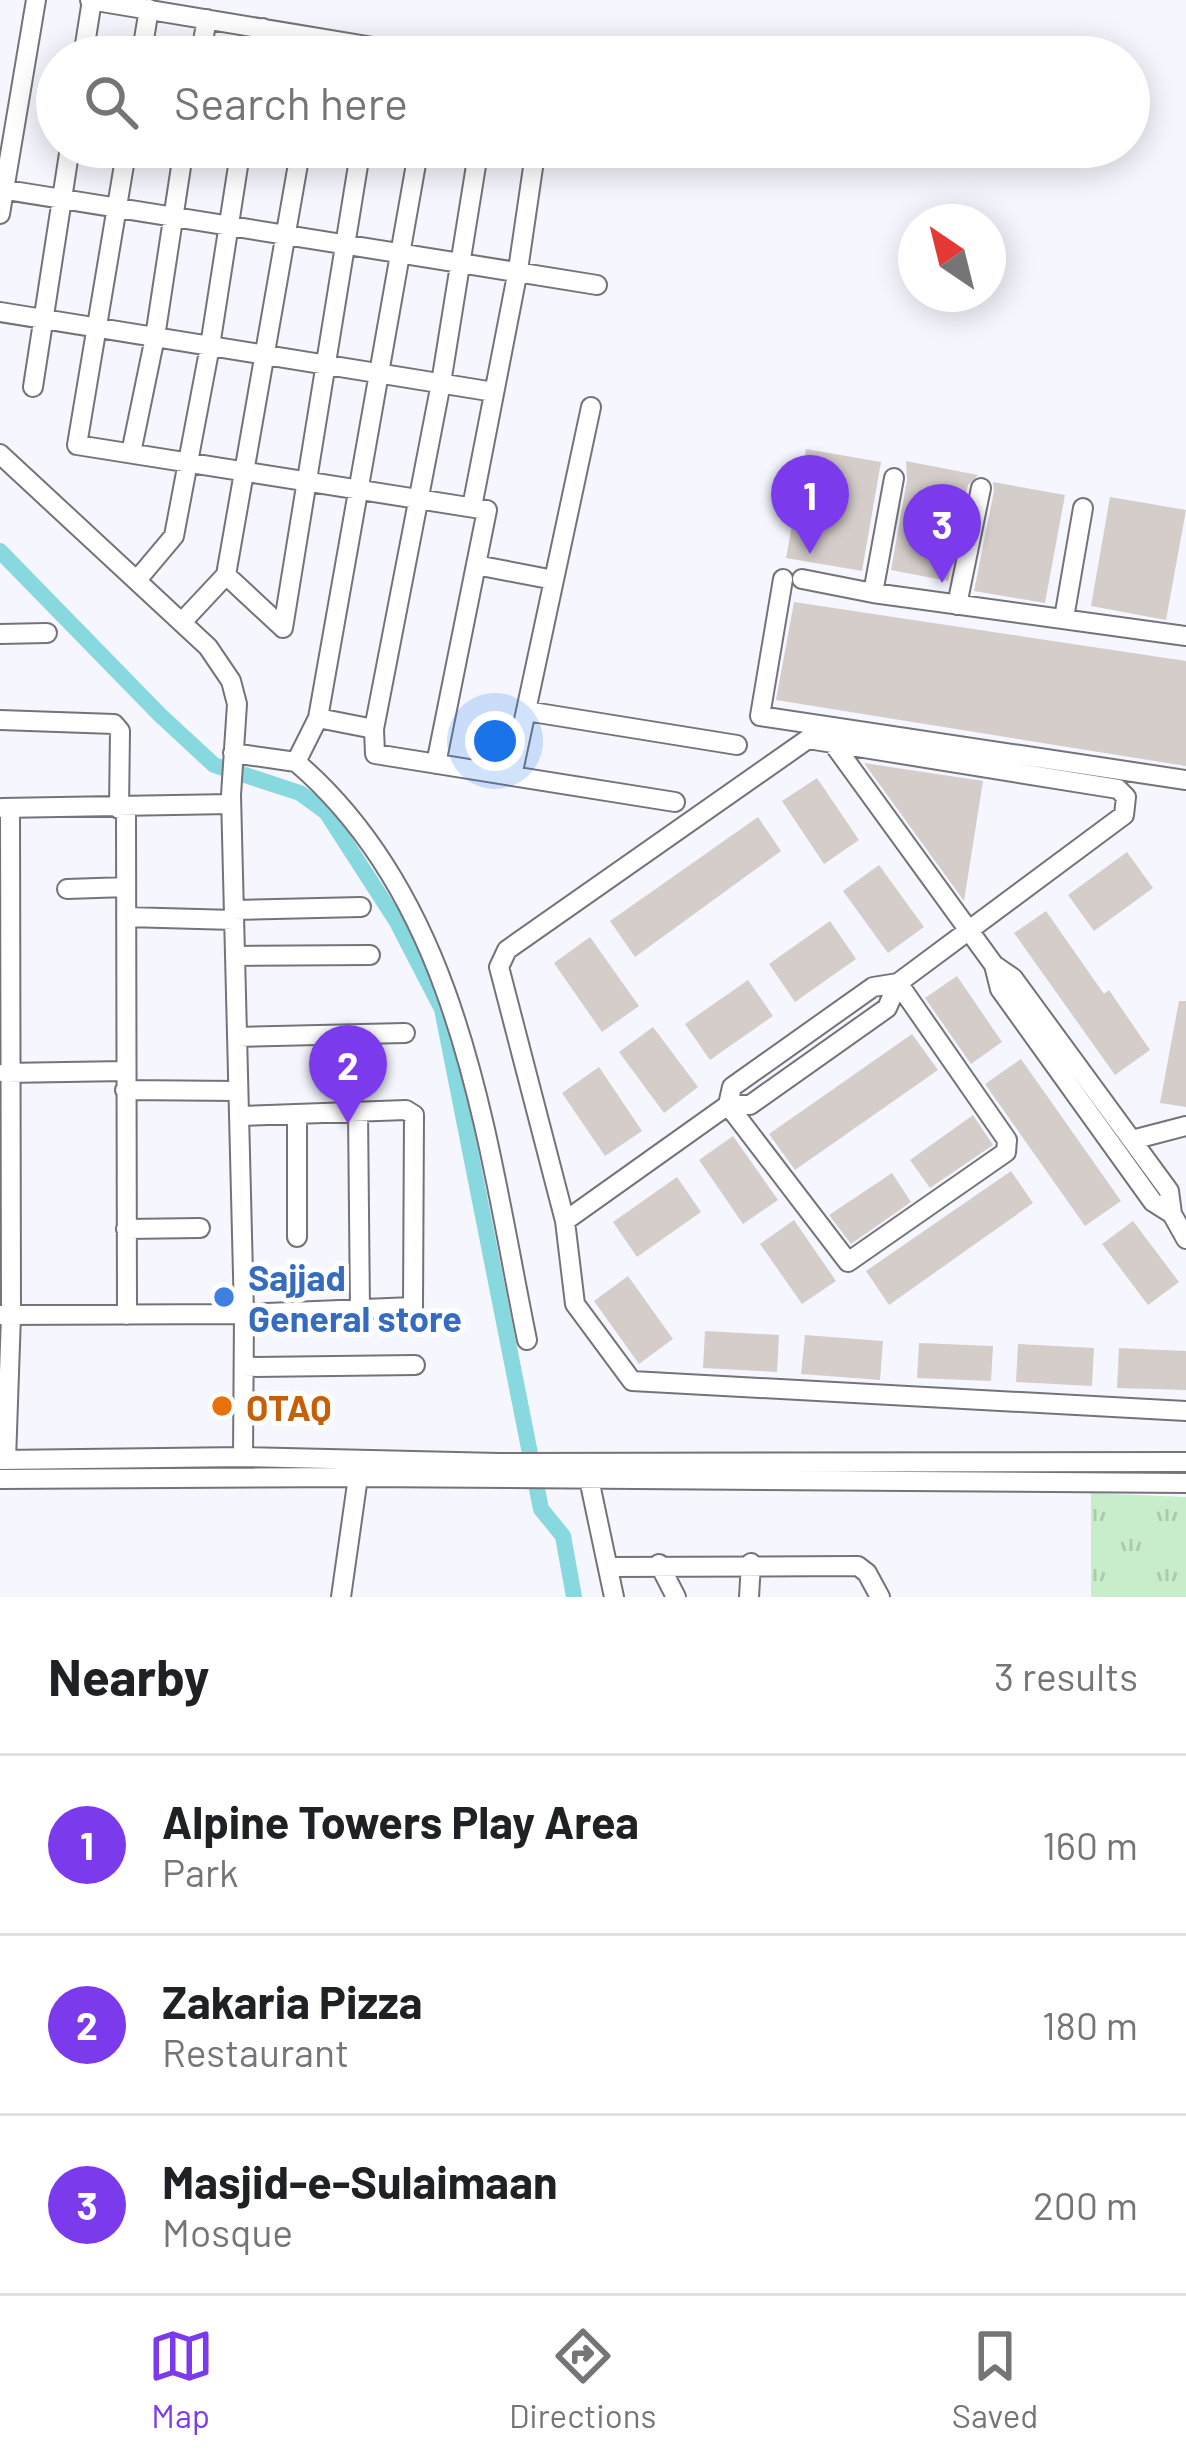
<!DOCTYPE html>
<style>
body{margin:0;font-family:Barlow,sans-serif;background:#f2f2f2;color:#202124}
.compass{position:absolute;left:898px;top:204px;width:108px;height:108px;border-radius:50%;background:#fff;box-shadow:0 6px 30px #0003;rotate:325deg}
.you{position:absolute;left:495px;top:741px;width:42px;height:42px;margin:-30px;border:9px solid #fff;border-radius:50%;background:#1a73e8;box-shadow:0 0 0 18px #1a73e833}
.badge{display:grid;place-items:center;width:78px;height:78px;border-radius:50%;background:#7c3aed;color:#fff;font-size:39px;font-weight:700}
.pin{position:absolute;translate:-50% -99px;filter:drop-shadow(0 3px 6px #0008)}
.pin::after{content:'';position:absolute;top:63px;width:42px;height:36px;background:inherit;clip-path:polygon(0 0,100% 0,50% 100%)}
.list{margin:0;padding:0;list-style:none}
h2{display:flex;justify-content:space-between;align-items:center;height:156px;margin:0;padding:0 48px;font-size:51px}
h2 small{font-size:39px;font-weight:400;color:#757577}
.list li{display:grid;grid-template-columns:78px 1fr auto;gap:36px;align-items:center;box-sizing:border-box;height:180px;padding:0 48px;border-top:3px solid #e0e0e0}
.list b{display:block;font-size:45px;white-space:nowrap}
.list p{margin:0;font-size:39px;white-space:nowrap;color:#757577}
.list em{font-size:39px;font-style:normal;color:#757577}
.icon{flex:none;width:66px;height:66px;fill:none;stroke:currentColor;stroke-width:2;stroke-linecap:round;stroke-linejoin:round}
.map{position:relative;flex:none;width:1186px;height:1597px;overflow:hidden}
.search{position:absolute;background:#fff;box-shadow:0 6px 30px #0003;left:36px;right:36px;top:36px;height:132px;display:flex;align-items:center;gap:30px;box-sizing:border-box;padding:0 42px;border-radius:66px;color:#757577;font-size:45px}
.sheet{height:696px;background:#fff}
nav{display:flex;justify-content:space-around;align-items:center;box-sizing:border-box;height:168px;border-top:3px solid #e0e0e0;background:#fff;font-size:33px;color:#757577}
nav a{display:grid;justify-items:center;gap:6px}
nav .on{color:#7c3aed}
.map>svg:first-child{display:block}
.park{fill:url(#park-tufts)}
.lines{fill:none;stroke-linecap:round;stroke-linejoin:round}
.canal{stroke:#88d8e0;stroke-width:16}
.building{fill:#d4cdca}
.minor-casing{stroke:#737379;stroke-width:22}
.minor{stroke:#fff;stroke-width:18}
.shop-dot{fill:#3f7fe0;stroke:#fff;stroke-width:4.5}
.food-dot{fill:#e8710a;stroke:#fff;stroke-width:4.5}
.labels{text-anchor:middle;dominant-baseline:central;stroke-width:10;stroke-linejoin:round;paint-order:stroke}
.shop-label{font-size:36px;font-weight:bold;fill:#366cbe;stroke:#fff;text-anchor:start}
.food-label{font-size:36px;font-weight:bold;fill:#c56008;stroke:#fff;text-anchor:start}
</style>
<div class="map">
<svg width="1186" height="1597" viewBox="0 0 1186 1597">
<defs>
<pattern id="park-tufts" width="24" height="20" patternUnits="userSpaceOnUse" patternTransform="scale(3)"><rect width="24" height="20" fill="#c8edcb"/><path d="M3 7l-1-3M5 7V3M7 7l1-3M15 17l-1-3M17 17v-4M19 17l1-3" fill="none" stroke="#accbae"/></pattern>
</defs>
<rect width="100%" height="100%" fill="#f6f7fe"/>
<!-- park -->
<path class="park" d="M 1091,1493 L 1186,1497 L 1186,1597 L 1091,1597 Z"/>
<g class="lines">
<!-- canal -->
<path class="canal" d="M 0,551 L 160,715 L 214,765 L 300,793 L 326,812 L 397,922 L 442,1009 L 541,1509 L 563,1536 L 574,1597"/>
</g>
<!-- building -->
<path class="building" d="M 806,449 L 881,462 L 862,571 L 786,558 Z
M 906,461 L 978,475 L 968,485 L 948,581 L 891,570 L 907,480 Z
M 993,482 L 1065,495 L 1045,603 L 974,591 L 994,491 Z
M 1110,497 L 1186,510 L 1166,620 L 1091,606 Z
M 794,602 L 1186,661 L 1186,766 L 776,700 Z
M 864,763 L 983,781 L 964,901 Z
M 817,778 L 859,840 L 824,864 L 782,801 Z
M 758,817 L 781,851 L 635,957 L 610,921 Z
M 1127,852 L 1153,888 L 1094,931 L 1068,895 Z
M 879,865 L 924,927 L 888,953 L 843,891 Z
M 1046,911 L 1104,994 L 1109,990 L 1150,1050 L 1115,1075 L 1014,933 Z
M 830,921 L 856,959 L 795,1002 L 769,964 Z
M 590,937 L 639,1006 L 602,1032 L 554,963 Z
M 957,976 L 1002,1042 L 971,1064 L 925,998 Z
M 748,980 L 773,1016 L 710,1060 L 685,1024 Z
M 1179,1001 L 1186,1001 L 1186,1107 L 1160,1103 Z
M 653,1027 L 698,1087 L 664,1113 L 619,1052 Z
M 912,1034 L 938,1070 L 795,1170 L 769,1134 Z
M 1021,1059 L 1121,1201 L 1085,1226 L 985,1084 Z
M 599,1067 L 642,1131 L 605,1156 L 562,1093 Z
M 973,1115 L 993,1145 L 930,1188 L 910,1160 Z
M 733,1136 L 778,1200 L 743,1224 L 699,1160 Z
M 1011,1171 L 1033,1203 L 889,1305 L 866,1271 Z
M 892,1173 L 911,1202 L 851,1244 L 829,1215 Z
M 677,1177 L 701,1212 L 637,1257 L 613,1222 Z
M 794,1220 L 836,1281 L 802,1304 L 760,1244 Z
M 1133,1221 L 1179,1282 L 1148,1305 L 1102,1244 Z
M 628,1276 L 673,1339 L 639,1364 L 594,1301 Z
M 705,1331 L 779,1335 L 777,1372 L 703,1368 Z
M 805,1335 L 883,1341 L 880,1380 L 801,1374 Z
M 919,1343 L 993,1346 L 991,1381 L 917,1378 Z
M 1018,1344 L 1094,1348 L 1092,1386 L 1016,1382 Z
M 1119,1348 L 1186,1351 L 1186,1390 L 1117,1388 Z"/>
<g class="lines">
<defs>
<path id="minor" d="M 90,0 L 433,57
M 83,57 L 92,0
M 141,57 L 149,9
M 200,57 L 207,19
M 258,57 L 263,28
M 127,147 L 77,445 L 487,510 L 436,764
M 0,189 L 597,285
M 0,214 L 36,0
M 0,312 L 494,392
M 33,387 L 70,147
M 131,453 L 155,337 L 184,147
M 0,454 L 208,647 L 231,681 L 237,704 L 231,795 L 244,1314 L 243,1457
M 472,507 L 518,270 L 536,147
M 476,565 L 554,580
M 226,575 L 283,628
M 783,579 L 760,716 L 1186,780
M 802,579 L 873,593 L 1186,636
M 137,580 L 174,536 L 210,346 L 241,147
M 873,593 L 894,478
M 957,605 L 981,488
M 1064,618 L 1083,508
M 182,622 L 226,575 L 301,147
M 283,628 L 361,147
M 0,634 L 47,633
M 526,711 L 737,745
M 318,718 L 419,147
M 0,720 L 114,724 L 120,731 L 119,809
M 374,729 L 441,383 L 479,147
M 832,742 L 994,965 L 1013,978 L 1169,1191 L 1172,1214 L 1186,1239
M 233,753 L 296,762 L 318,718 L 374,729 L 375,754 L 675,802
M 296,762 C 462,904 486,1140 527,1340
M 512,776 L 591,407
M 2,808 L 231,804
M 126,809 L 127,1315
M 67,889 L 126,887
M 234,910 L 361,907
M 126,917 L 234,920
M 235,956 L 370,955
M 994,965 L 1000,989 L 1153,1202 L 1172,1214
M 237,1037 L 405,1033
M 5,1073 L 125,1071
M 125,1090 L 238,1091
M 728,1105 L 732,1087 L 873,987 L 898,983 L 1124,815 L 1126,797 L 1118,789 L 808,739 L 507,950 L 499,967 L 565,1221 L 575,1304 L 632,1381 L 1186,1411
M 728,1105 L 848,1262 L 1006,1152 L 1007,1140 L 898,983
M 358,1111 L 360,1312
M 1132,1140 L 1186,1126
M 565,1221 L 728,1105 L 750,1105 L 887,1008 L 898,983
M 126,1229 L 200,1228
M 297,1237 L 297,1114
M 0,1315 L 244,1314 L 413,1307 L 414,1115 L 406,1110 L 239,1116
M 244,1367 L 415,1365
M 0,1460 L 243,1457 L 499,1463 L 1186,1462
M 6,1460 L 11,1315 L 10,808
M 0,1479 L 358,1477 L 1186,1483
M 589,1479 L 614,1597
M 659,1564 L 676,1597
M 608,1567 L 858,1566 L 867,1573 L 880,1597
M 341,1597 L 358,1477
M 749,1597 L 751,1563"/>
</defs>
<!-- minor casing -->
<use href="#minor" class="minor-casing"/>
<!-- minor -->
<use href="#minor" class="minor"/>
</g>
<!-- markers -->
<circle class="shop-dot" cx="224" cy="1297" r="12"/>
<circle class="food-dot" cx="222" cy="1406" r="12"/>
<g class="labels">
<!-- shop labels -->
<g class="shop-label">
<text x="248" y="1276">Sajjad<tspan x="248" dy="41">General store</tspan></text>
</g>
<!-- food labels -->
<g class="food-label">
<text x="246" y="1406">OTAQ</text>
</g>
</g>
</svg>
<svg class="compass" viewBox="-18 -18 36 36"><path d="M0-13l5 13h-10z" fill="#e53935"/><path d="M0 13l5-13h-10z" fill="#757577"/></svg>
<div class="you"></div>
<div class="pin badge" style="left:810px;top:554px">1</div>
<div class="pin badge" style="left:348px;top:1124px">2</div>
<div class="pin badge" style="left:942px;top:583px">3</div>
<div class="search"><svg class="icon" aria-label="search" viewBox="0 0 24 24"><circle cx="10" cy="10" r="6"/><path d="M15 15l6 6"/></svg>Search here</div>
</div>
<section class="sheet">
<h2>Nearby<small>3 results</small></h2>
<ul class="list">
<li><span class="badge">1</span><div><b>Alpine Towers Play Area</b><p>Park</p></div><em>160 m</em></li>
<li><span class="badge">2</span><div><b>Zakaria Pizza</b><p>Restaurant</p></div><em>180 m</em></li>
<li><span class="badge">3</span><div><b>Masjid-e-Sulaimaan</b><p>Mosque</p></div><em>200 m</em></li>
</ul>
</section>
<nav>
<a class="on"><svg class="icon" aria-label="map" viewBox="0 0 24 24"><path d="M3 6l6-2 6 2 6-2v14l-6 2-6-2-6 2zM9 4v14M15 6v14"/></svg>Map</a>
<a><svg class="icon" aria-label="directions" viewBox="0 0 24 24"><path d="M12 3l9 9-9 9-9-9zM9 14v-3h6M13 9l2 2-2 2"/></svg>Directions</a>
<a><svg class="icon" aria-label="saved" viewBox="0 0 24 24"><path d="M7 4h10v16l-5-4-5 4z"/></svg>Saved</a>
</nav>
